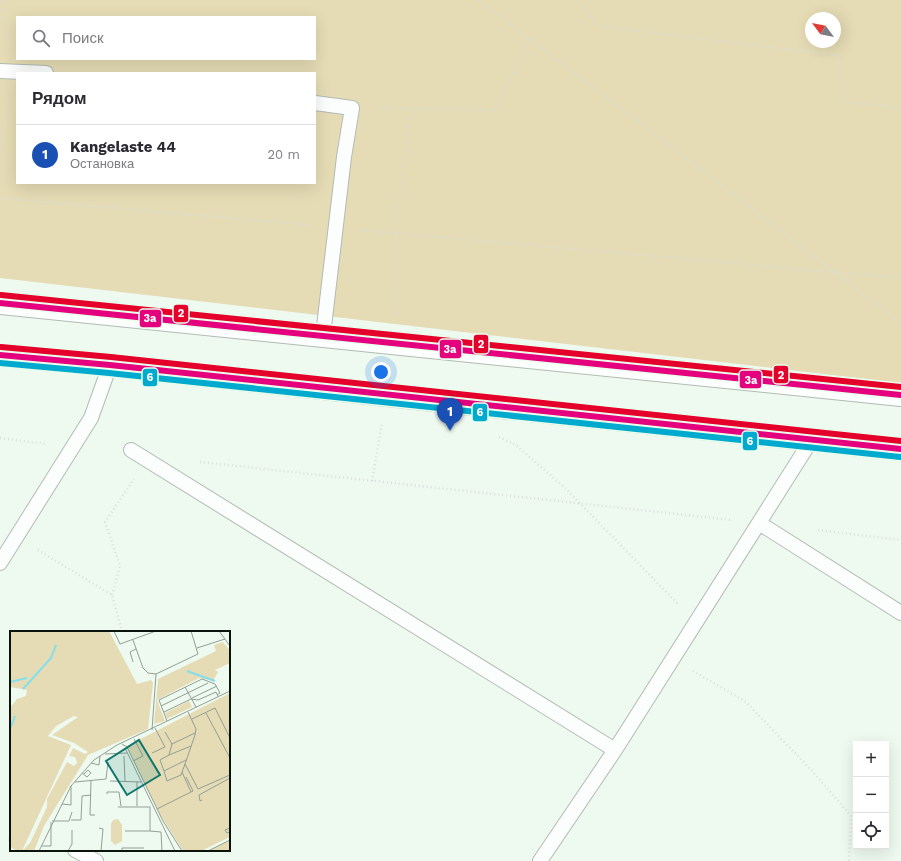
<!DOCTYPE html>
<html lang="ru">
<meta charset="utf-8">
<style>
body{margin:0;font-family:"Work Sans",sans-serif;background:#f7f7f7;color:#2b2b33}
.controls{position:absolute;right:12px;bottom:12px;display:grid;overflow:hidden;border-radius:0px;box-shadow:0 4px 16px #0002}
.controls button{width:36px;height:36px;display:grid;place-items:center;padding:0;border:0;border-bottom:1px solid #e1e1e2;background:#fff;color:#2b2b33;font:20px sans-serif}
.compass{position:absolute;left:805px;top:12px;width:36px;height:36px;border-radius:50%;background:#fff;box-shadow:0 4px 16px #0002;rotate:302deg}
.you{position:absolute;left:381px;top:372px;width:14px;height:14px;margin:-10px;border:3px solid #fff;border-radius:50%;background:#1a73e8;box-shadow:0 0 0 6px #1a73e833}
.badge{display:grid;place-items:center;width:26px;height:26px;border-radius:50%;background:#db2777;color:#fff;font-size:13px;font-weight:700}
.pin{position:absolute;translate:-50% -33px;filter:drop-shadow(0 1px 2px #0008)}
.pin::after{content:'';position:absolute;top:21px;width:14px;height:12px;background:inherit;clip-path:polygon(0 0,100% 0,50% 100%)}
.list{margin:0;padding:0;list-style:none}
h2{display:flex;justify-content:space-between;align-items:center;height:52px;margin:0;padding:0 16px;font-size:17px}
h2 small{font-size:13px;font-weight:400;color:#7c7c81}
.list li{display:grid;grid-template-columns:26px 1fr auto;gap:12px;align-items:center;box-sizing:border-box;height:60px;padding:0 16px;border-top:1px solid #e1e1e2}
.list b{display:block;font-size:15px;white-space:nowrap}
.list p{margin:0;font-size:13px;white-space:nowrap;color:#7c7c81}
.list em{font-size:13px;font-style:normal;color:#7c7c81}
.icon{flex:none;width:22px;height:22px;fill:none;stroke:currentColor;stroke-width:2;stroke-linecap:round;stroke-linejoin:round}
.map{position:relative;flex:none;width:901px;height:861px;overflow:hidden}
.search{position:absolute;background:#fff;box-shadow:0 4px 16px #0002;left:16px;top:16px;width:300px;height:44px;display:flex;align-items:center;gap:10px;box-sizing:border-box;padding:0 14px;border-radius:0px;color:#7c7c81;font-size:15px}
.panel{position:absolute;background:#fff;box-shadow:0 4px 16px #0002;left:16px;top:72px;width:300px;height:112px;border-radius:0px}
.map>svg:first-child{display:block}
.green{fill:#e5dcb5;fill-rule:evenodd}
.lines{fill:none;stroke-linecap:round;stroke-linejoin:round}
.lane-casing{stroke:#b2bbb4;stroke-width:16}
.secondary-casing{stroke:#b2bbb4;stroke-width:24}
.path{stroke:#dadedb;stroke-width:2.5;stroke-dasharray:1 3;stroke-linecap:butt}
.lane{stroke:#fcfefd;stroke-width:14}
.secondary{stroke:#fcfefd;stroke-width:22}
.bus-1-casing{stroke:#e9ffec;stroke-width:9}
.bus-2-casing{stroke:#e9ffec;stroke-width:9}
.bus-3-casing{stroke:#e9ffec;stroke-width:9}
.bus-1{stroke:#e5007d;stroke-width:6}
.bus-2{stroke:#00a9ce;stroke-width:6}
.bus-3{stroke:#e4002b;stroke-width:6}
.inset-river{fill:none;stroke:#84dfec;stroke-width:2}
.inset-road{fill:none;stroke:#939e95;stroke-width:1}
.view{fill:#0f766e;fill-opacity:0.15;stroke:#0f766e;stroke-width:2}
.inset-edge{fill:none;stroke:#0b130d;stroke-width:2}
.line-badge{stroke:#e9ffec;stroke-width:1.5}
.badge-label{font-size:11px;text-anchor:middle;font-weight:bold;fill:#fff}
</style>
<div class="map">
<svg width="901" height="861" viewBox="0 0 901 861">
<rect width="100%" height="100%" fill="#eefaf0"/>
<!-- green -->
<path class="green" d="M 0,0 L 901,0 L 901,383 L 0,278 ZM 17,17 L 315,17 L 315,59 L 17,59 ZM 811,18 L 835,18 L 835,42 L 811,42 ZM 17,73 L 315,73 L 315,183 L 17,183 Z"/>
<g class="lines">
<defs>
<path id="lane" d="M 0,71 L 46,73
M 315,103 L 352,108 L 344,157 L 323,335
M 131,450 L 615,750
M 759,523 L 901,613
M 0,563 L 91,418 L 110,365
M 75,850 L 96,861
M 540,861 L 615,750 L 812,439"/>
<path id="secondary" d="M 0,303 L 901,395
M 0,355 L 110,365 L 387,395 L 901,449"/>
</defs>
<!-- lane casing -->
<use href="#lane" class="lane-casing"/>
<!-- secondary casing -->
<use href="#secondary" class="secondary-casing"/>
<!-- path -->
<path class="path" d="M 4,0 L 2,18 L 9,47
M 479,0 L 901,323
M 579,0 L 599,26 L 837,55 L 846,102 L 901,108
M 376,108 L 495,110 L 529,38
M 0,150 L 10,95
M 0,198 L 312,225
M 359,230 L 901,278
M 397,315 L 398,303 L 396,234 L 410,111
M 499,437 L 516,445 L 564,487 L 679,605
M 0,438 L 46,444
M 200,462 L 732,520
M 372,481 L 382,423
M 818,530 L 901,540
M 38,550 L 112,595 L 122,632
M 112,595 L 120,566 L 105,522 L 134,479
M 693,671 L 746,702 L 814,773 L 851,816 L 849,861
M 11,832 L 9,842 L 11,842"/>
<!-- lane -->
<use href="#lane" class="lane"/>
<!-- secondary -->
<use href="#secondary" class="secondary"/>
<defs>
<path id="bus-1" d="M 0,303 L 901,395
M 0,355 L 110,365 L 901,449"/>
<path id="bus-2" d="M 0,363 L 109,373 L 900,457"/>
<path id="bus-3" d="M 1,295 L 901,387
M 1,347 L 111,357 L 901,441"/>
</defs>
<!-- bus-1 casing -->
<use href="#bus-1" class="bus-1-casing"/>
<!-- bus-2 casing -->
<use href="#bus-2" class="bus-2-casing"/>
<!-- bus-3 casing -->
<use href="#bus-3" class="bus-3-casing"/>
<!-- bus-1 -->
<use href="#bus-1" class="bus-1"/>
<!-- bus-2 -->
<use href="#bus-2" class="bus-2"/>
<!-- bus-3 -->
<use href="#bus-3" class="bus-3"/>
</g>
<!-- overview -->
<g transform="translate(10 631)">
<rect width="220" height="220" fill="#eefaf0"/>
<path d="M 0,0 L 99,0 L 127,53 L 141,49 L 143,52 L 138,98 L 78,124 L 34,195 L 24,220 L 7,220 L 0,216 L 0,77 L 7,68 L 16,65 L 17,59 L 0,56 ZM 64,85 L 68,86 L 42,104 L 64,112 L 78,121 L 75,123 L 63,117 L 59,125 L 65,126 L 67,132 L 64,135 L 57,131 L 37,168 L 37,176 L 20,212 L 12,220 L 61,114 L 38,105 L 46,95 ZM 213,11 L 220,20 L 220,32 L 205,39 L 208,41 L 203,50 L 189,47 L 147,69 L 155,90 L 144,93 L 148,48 L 206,20 L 204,14 ZM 220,62 L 220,206 L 191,220 L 173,220 L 151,185 L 117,115 ZM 179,70 L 182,76 L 157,88 L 155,82 ZM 108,188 L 112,194 L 112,210 L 105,214 L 101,210 L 101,193 L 103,189 ZM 220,209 L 220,220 L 198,220 Z" fill="#e5dcb5" fill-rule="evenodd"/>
<path class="inset-river" d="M 177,40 L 205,50M 0,51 L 17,47M 13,58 L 41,27 L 46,14M 0,98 L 5,85"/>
<path class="inset-road" d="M 104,0 L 110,13 L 146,0M 209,0 L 220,15M 123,9 L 133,37 L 138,42 L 146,43 L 188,23 L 181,0M 187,17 L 215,8M 123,31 L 120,21 L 126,18M 175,56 L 186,76M 182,67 L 207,55M 151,75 L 198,52M 154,81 L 181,68 L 188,69 L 206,61 L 208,65M 196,82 L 220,127M 182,88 L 205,77 L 220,107M 157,90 L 149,69 L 192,48 L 205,53 L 210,62 L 207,64M 142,99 L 146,43M 155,101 L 162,113 L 185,102M 112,113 L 117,116 L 153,190 L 172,220M 115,117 L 165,220M 142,122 L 155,116 L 145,97M 95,123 L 117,122M 159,124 L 181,115M 114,125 L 115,151M 176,129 L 154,140 L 157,150 L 171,144 L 175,133 L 185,104 L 186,98 L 178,81M 123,130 L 133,125 L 124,108M 81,132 L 89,134 L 90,125M 175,133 L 188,158 L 220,144M 154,140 L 150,129 L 159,124 L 162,113M 172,141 L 181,161M 72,142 L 77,146 L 81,142 L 78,139 L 74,143M 176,146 L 183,160 L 181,161M 81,150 L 80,184 L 85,184M 100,150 L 131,151M 65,151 L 96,148 L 98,131M 97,163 L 97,161 L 109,161 L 111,175M 192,169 L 190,170 L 189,164 L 220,147M 52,173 L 61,174 L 61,155M 127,175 L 127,151M 108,176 L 140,176M 147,178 L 181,161M 61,189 L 71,189 L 72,165 L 81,164M 42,190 L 59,190 L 62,181M 89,197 L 93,198 L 91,220M 220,197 L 215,199 L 217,202 L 220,201M 115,200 L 140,200 L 140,176M 140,200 L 151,201 L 152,220M 32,215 L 41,215 L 41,191M 29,220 L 61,155 L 84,129 L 107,114 L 220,60M 58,220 L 62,213 L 62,199M 112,220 L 112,217 L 134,217M 198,220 L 220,209"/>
<path class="view" d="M 129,109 L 150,144 L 117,164 L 96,130 Z"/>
<rect width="220" height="220" class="inset-edge"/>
</g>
<g class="line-badge">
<rect x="173" y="304" width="16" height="19" rx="4" fill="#e4002b"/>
<rect x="139" y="309" width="23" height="19" rx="4" fill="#e5007d"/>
<rect x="473" y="334" width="16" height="20" rx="4" fill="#e4002b"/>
<rect x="439" y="339" width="23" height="20" rx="4" fill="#e5007d"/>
<rect x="773" y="365" width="16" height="19" rx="4" fill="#e4002b"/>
<rect x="142" y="368" width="16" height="19" rx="4" fill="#00a9ce"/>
<rect x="739" y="370" width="23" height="19" rx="4" fill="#e5007d"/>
<rect x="472" y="403" width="16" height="19" rx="4" fill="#00a9ce"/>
<rect x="742" y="431" width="16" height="20" rx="4" fill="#00a9ce"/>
</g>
<g class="badge-label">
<text x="181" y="317">2</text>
<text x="150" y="322">3a</text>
<text x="481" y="348">2</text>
<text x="450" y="353">3a</text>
<text x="781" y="379">2</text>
<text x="150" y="381">6</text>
<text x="751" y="384">3a</text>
<text x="480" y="416">6</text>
<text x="750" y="445">6</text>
</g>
</svg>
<div class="controls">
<button>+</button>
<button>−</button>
<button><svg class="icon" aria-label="locate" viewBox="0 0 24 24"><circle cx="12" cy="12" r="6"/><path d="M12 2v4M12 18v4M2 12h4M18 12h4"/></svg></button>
</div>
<svg class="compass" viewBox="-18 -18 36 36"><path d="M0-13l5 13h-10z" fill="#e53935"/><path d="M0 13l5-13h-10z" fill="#7c7c81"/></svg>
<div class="you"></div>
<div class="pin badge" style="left:450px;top:431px;background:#1a4fb4">1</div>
<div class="search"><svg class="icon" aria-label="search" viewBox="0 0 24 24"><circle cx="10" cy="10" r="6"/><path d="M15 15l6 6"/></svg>Поиск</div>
<section class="panel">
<h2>Рядом<small></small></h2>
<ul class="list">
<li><span class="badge" style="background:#1a4fb4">1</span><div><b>Kangelaste 44</b><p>Остановка</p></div><em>20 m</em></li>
</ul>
</section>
</div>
